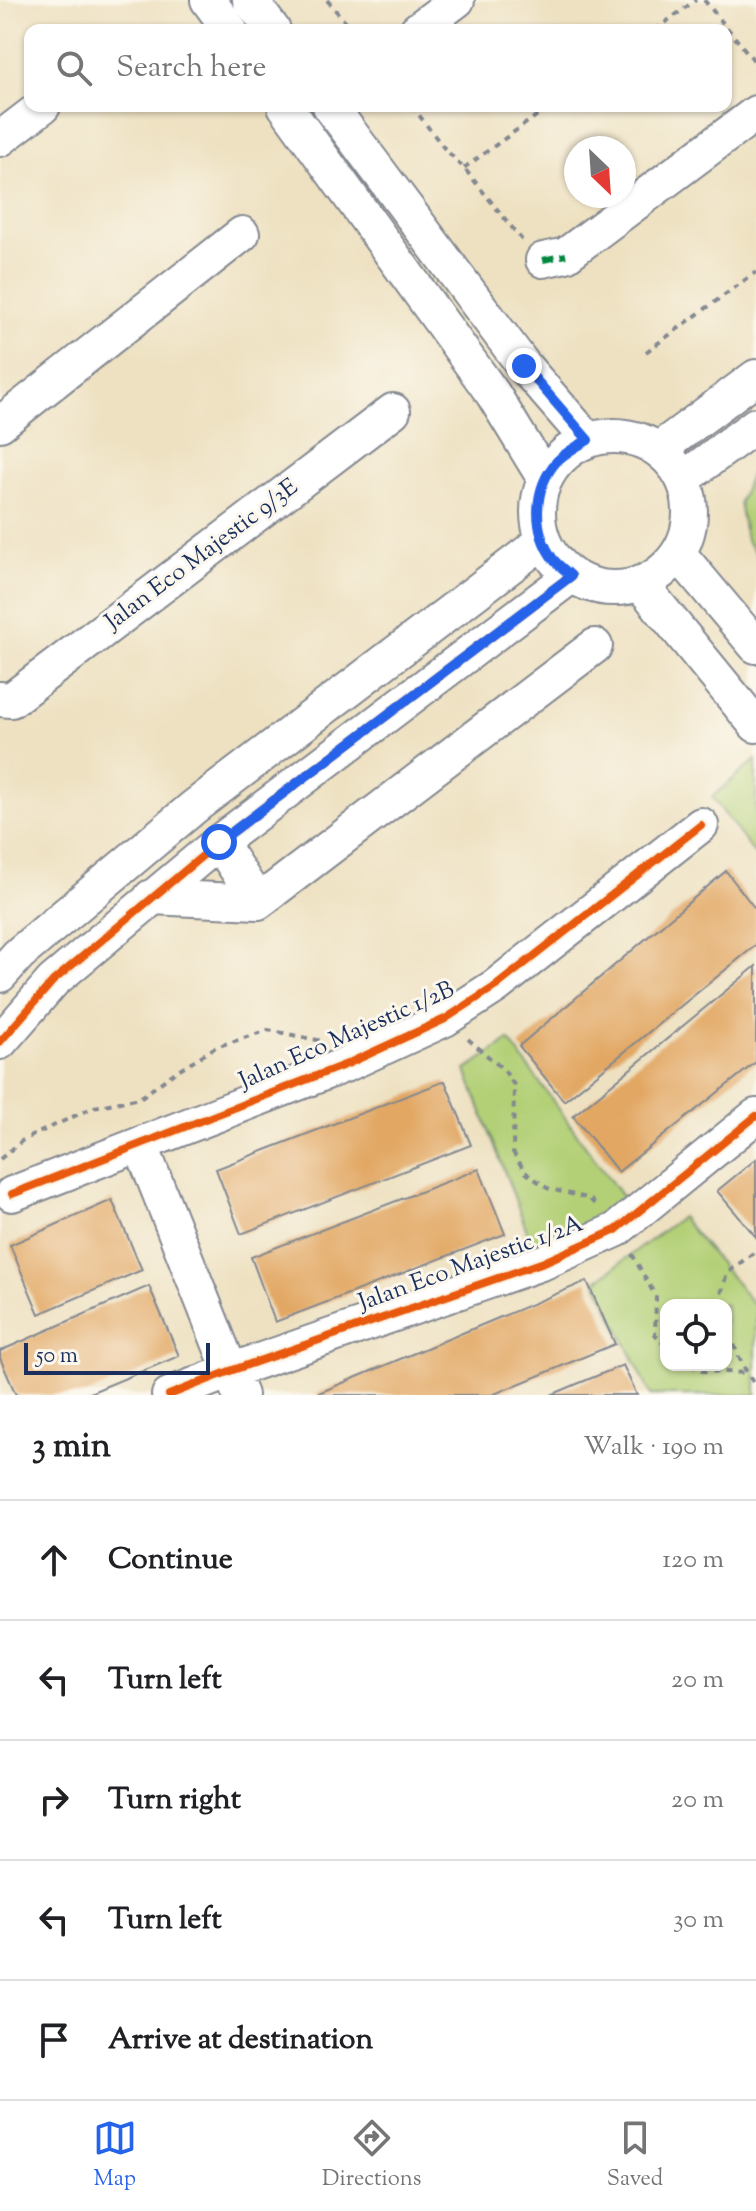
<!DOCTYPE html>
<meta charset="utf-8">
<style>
body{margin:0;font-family:"Sorts Mill Goudy",serif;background:#f2f2f2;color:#202124}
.controls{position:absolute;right:24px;bottom:24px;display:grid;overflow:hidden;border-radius:16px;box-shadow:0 2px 6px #0004}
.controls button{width:72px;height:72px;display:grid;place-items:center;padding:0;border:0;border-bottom:2px solid #e0e0e0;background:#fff;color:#202124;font:40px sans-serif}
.compass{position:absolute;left:564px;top:136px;width:72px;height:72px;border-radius:50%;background:#fff;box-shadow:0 2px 6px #0004;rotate:155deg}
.scale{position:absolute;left:24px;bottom:20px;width:186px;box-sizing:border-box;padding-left:8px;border:4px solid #1b2f5e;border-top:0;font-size:22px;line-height:28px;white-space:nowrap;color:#1b2f5e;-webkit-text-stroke:6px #fbf7ec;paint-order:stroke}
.stop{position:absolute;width:24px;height:24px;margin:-18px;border:6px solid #2563eb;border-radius:50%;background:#fff}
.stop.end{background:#2563eb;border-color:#fff;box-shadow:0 2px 8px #0008}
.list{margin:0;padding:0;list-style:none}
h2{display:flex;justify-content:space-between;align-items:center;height:104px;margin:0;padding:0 32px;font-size:34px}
h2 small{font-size:26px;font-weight:400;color:#757577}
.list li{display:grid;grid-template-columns:52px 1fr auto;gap:24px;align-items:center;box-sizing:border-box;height:120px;padding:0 32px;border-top:2px solid #e0e0e0}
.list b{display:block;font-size:30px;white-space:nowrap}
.list em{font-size:26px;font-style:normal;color:#757577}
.icon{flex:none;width:44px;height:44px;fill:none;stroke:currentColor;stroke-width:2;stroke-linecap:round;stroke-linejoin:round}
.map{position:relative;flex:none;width:756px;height:1395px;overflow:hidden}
.search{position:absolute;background:#fff;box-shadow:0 2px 6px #0004;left:24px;right:24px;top:24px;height:88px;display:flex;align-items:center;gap:20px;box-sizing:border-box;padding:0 28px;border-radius:16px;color:#757577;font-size:30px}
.sheet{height:704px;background:#fff}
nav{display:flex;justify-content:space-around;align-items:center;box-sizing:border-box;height:112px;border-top:2px solid #e0e0e0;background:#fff;font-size:22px;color:#757577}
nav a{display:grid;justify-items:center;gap:4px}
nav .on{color:#2563eb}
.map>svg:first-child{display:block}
.green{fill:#b3d077;stroke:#67806a;stroke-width:2;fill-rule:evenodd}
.building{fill:#e2a764}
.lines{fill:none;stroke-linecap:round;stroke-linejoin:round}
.minor-casing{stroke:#848890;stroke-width:38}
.path{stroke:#848890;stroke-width:4;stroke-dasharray:6 6;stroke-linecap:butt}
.minor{stroke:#fff;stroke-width:34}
.quiet{stroke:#00873e;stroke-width:6;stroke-dasharray:12 6;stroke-linecap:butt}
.cycleway-casing{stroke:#fbf7ec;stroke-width:13}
.cycleway{stroke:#e8590c;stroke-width:8}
.route{stroke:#2563eb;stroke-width:10}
.labels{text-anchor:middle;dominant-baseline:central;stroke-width:6;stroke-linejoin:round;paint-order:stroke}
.street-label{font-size:24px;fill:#1b2f5e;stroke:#fbf7ec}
</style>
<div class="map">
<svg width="756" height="1395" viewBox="0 0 756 1395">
<rect width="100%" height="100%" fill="#fbf7ec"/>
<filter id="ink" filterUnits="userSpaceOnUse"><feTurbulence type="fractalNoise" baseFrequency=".0125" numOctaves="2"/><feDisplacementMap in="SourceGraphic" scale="16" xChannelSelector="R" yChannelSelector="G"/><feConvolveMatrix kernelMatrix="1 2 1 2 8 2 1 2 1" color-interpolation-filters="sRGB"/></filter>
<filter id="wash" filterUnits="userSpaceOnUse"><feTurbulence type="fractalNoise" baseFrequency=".006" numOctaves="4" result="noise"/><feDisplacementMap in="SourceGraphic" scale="32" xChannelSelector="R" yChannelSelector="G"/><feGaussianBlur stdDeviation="1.8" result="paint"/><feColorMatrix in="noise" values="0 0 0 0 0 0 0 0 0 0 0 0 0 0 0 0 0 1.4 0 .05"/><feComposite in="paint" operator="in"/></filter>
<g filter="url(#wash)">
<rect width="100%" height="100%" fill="#eee1c1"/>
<!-- green -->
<path class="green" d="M 756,461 L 756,553 L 746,540 L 739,502 Z
M 756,760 L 756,856 L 712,797 Z
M 509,1040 L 626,1202 L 598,1227 L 535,1252 L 466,1070 Z
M 681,1217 L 756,1307 L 756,1395 L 651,1395 L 596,1281 ZM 726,1305 L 726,1365 L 666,1365 L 666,1305 Z"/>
<g id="blocks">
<!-- building -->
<path class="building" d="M 726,871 L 756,910 L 756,945 L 564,1101 L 519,1046 Z
M 756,966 L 756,1062 L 618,1172 L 573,1116 Z
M 445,1081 L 471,1145 L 241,1234 L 216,1169 Z
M 756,1159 L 756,1237 L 717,1191 Z
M 479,1169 L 505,1234 L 275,1322 L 251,1257 Z
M 112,1200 L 142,1270 L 39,1314 L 10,1245 Z
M 587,1281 L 615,1344 L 569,1363 L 492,1395 L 314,1395 Z
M 149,1286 L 179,1356 L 85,1395 L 16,1395 L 0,1358 L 0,1351 Z
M 623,1365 L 637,1395 L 551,1395 L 577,1384 Z"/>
</g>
</g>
<g filter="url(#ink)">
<use href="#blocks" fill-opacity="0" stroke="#848890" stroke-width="2"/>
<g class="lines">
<defs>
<path id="minor" d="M 208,0 L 230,30
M 250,0 L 273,30
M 417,30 L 457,0
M 285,106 L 493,394 L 545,479
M 330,106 L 524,366 L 588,440
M 0,139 L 43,106
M 543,260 L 566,255 L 756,113
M 0,424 L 242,234
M538 512a76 76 0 1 1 152 0a76 76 0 1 1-152 0Z
M 658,450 L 756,377
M 683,479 L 756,425
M 678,553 L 756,646
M 640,583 L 756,725
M 0,699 L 11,700 L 393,411
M 151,897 L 258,902 L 219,842
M 258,902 L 595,646
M 0,975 L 19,954 L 194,807 L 543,541
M 0,1042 L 53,981 L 219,842 L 571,576
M 141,1146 L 240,1395
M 12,1194 L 347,1064 L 445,1019 L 496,986 L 701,825
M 169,1395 L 230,1371 L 544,1262 L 616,1230 L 756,1116"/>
</defs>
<!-- minor casing -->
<use href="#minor" class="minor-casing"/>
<!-- path -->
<path class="path" d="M 327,0 L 352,30
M 704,0 L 756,63
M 655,30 L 696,0
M 412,106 L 444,148 L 464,168 L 522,240
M 464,168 L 550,106
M 646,352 L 756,272
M 468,1039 L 504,1070 L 514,1085 L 513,1152 L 525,1172 L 547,1188 L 590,1199 L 598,1208
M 0,1159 L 23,1140 L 94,1107 L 140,1098 L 178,1070 L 216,1047 L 268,1030 L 322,1041
M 632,1254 L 656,1297 L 655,1334 L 666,1347
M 720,1305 L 719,1301 L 727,1273 L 756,1251
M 726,1322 C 734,1346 741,1366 756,1386
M 690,1365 L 702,1371 L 746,1373"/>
<!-- minor -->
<use href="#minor" class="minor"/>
<!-- quiet -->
<path class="quiet" d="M 543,260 L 566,255"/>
<defs>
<path id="cycleway" d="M 0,1042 L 53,981 L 219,842 L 571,576
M 12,1194 L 347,1064 L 445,1019 L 496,986 L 701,825
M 169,1395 L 230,1371 L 544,1262 L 616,1230 L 756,1116"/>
</defs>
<!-- cycleway casing -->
<use href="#cycleway" class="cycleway-casing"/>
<!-- cycleway -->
<use href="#cycleway" class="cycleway"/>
</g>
</g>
<g class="lines" filter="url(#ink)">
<!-- route -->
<path class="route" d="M 219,842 L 571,576 C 565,570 558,565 553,559 C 532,530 533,488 557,461 C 566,452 577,446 588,440 L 524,366"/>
</g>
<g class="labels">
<!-- street labels -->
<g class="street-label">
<text transform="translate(202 555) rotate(-37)">Jalan Eco Majestic 9/3E</text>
<text transform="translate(347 1036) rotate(-24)">Jalan Eco Majestic 1/2B</text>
<text transform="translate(471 1264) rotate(-20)">Jalan Eco Majestic 1/2A</text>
</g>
</g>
</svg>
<div class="controls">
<button><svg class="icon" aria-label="locate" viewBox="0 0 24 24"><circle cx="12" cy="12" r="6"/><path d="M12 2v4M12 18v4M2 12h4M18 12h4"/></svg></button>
</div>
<svg class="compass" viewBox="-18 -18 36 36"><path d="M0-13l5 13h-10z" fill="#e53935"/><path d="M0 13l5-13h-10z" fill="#757577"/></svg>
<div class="scale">50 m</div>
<div class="stop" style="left:219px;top:842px"></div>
<div class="stop end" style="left:524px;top:366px"></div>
<div class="search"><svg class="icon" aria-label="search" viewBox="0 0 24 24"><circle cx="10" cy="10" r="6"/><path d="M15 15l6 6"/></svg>Search here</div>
</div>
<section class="sheet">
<h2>3 min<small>Walk · 190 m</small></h2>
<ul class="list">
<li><svg class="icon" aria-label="ahead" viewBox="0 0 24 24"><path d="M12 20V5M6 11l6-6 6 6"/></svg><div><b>Continue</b></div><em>120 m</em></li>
<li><svg class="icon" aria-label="left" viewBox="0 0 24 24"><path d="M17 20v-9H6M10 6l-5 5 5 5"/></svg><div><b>Turn left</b></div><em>20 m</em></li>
<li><svg class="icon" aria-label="right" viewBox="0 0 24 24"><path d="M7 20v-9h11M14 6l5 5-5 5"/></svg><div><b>Turn right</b></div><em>20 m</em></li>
<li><svg class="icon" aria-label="left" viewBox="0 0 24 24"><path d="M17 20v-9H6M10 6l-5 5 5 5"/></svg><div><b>Turn left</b></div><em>30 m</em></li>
<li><svg class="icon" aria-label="arrive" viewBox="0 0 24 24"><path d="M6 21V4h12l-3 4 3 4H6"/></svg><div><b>Arrive at destination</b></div></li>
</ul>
</section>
<nav>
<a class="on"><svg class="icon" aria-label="map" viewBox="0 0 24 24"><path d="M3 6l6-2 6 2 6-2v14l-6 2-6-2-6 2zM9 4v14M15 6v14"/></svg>Map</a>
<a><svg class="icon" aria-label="directions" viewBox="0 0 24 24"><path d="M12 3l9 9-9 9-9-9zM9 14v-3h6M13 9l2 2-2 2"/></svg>Directions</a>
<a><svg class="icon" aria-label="saved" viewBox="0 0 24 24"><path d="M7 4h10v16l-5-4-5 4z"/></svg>Saved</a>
</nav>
